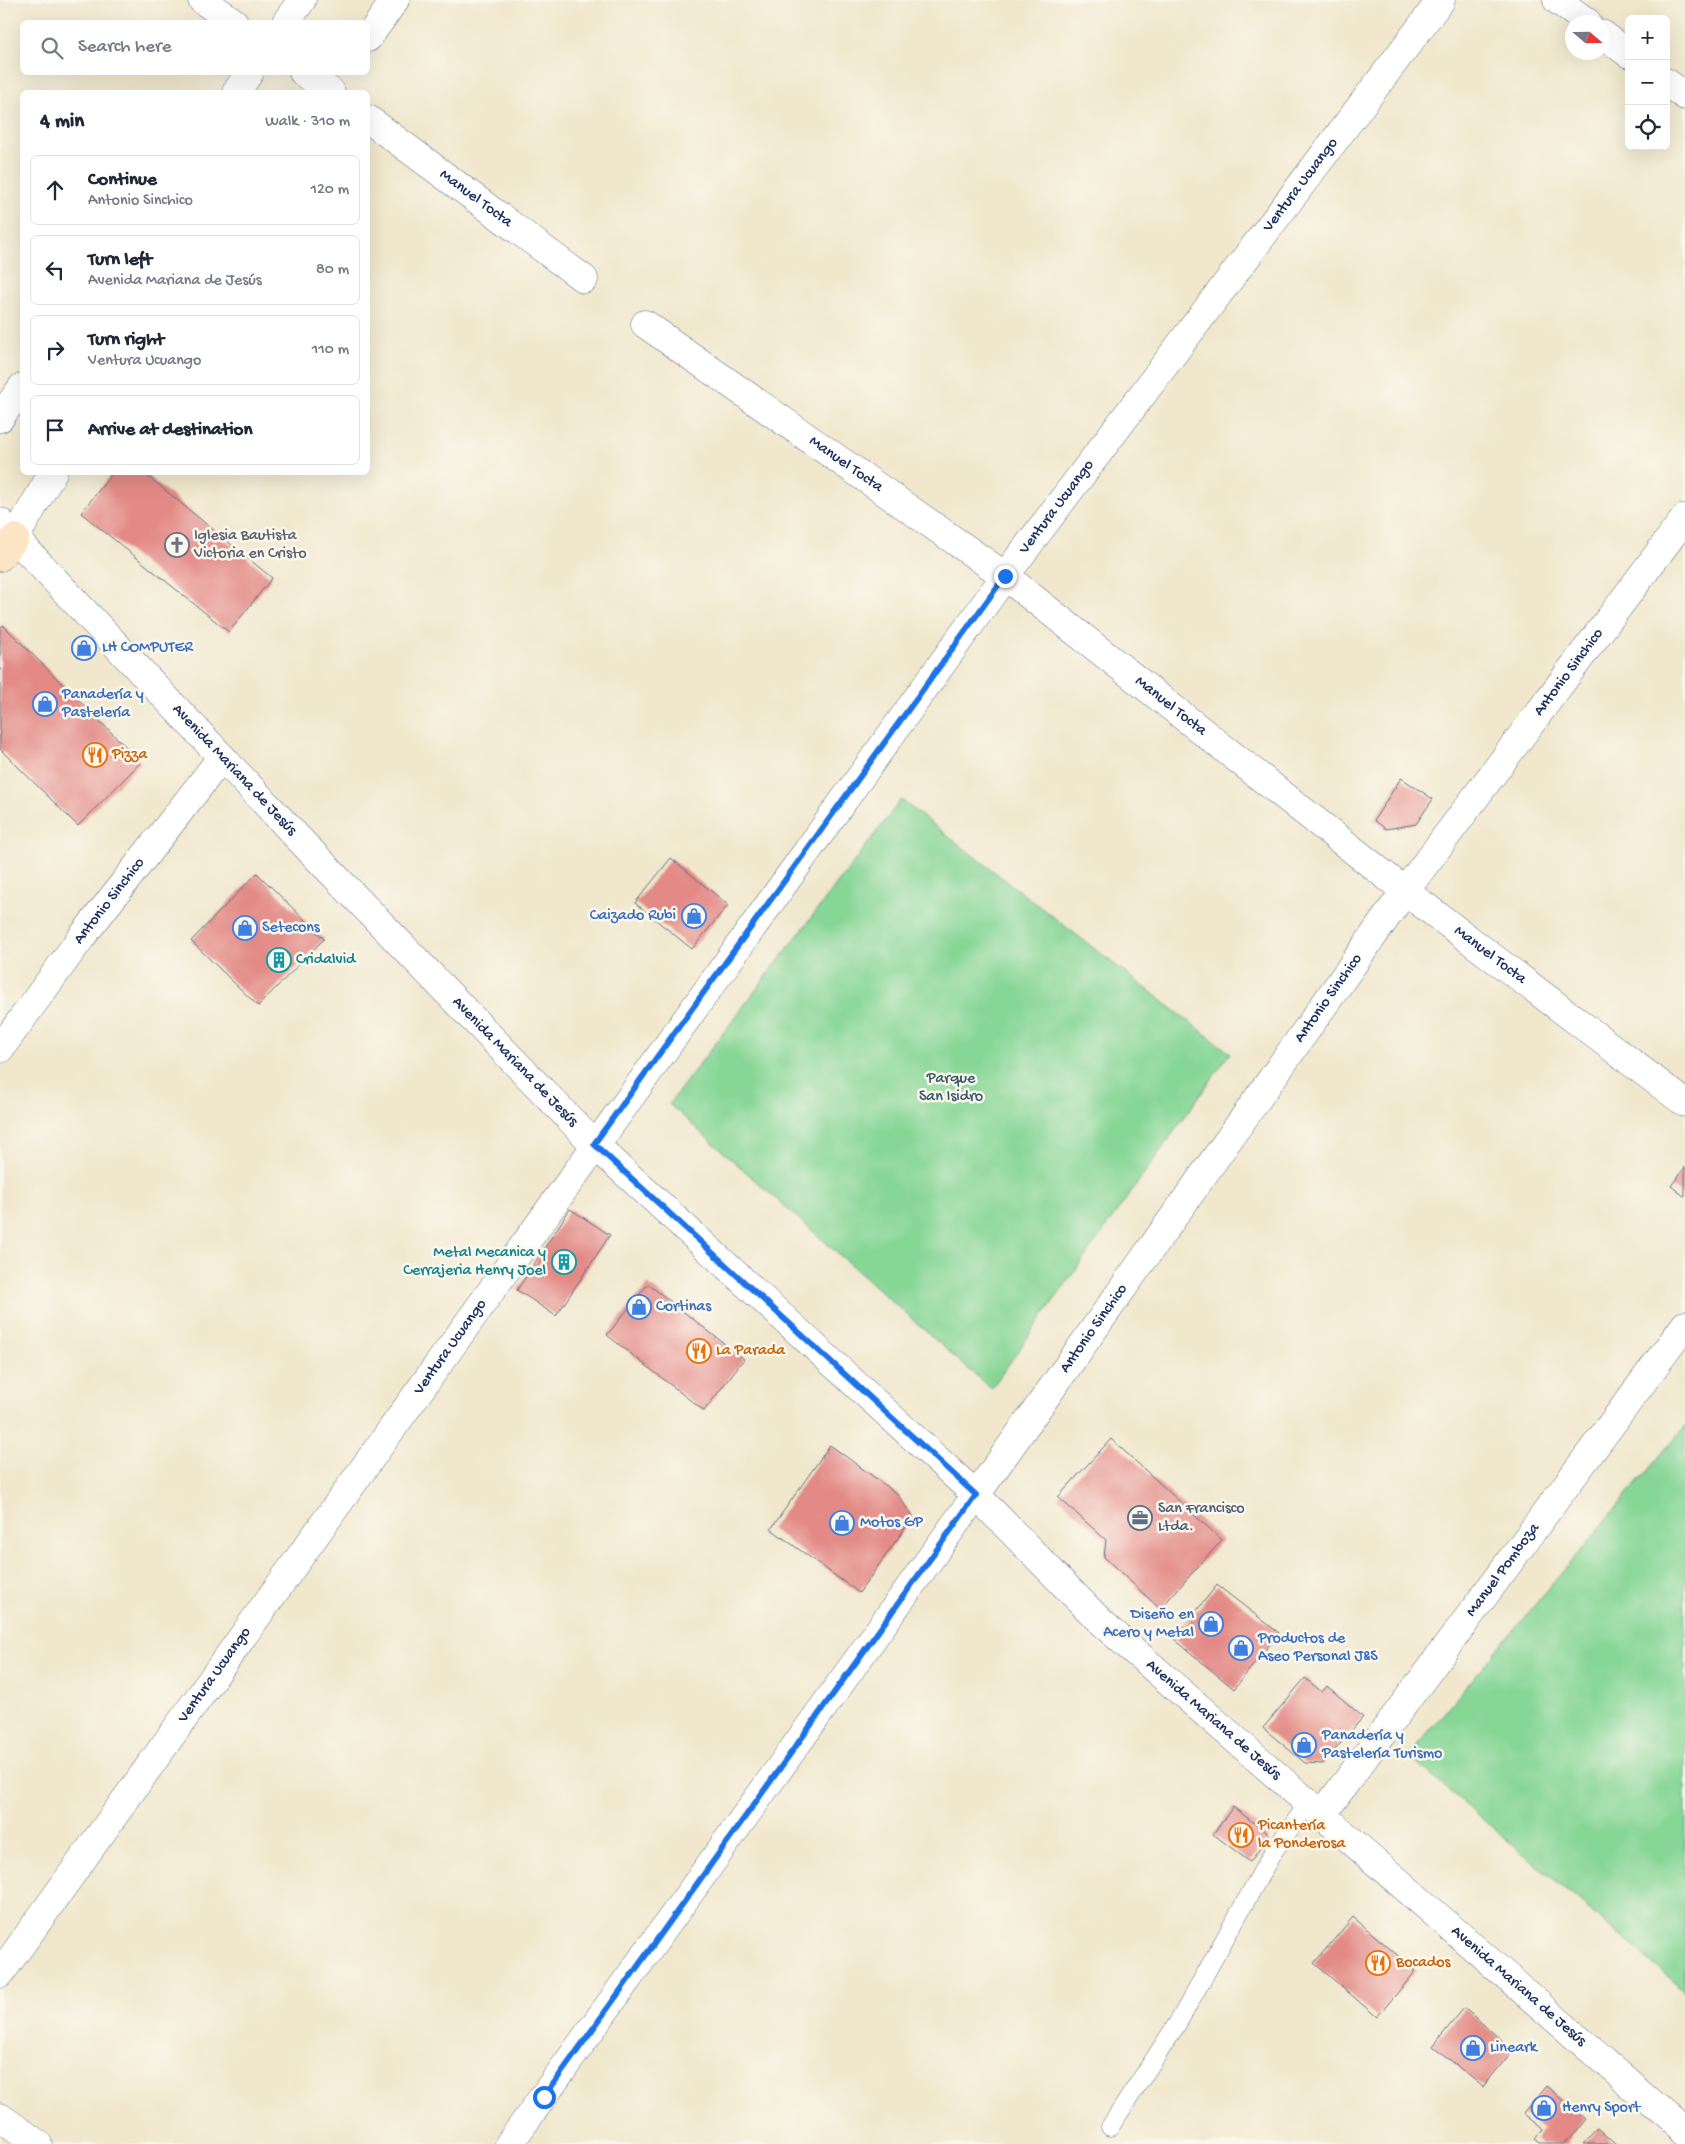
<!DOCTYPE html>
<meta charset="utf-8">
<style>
body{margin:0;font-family:"Gochi Hand",sans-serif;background:#f6f6f7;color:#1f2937}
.controls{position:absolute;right:15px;top:15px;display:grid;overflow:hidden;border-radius:8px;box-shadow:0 5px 20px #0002}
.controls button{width:45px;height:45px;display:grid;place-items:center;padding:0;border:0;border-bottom:1px solid #e0e1e3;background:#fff;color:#1f2937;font:25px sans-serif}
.compass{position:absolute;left:1565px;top:15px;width:45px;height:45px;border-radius:50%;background:#fff;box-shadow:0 5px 20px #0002;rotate:110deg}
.stop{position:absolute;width:15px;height:15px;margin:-11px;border:4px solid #1a73e8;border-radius:50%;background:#fff}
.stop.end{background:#1a73e8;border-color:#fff;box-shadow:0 1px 5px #0008}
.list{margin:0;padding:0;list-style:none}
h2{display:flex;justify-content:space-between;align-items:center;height:65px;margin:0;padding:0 20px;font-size:21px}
h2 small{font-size:16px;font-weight:400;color:#747a83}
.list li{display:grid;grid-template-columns:32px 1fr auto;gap:15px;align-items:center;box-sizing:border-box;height:70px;margin:0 10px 10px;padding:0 10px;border:1px solid #e0e1e3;border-radius:8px}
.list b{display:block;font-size:19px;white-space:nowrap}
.list p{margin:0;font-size:16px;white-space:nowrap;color:#747a83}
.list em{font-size:16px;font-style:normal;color:#747a83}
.icon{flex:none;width:28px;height:28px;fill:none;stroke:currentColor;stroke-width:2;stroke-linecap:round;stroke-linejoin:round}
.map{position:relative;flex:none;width:1685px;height:2144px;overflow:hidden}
.search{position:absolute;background:#fff;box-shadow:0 5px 20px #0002;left:20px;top:20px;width:350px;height:55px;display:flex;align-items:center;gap:12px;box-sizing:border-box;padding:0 18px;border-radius:8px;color:#747a83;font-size:19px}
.panel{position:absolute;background:#fff;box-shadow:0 5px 20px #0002;left:20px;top:90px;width:350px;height:385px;border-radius:8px}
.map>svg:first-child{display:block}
.green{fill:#86d696;stroke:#50827a}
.building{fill:#e38a86}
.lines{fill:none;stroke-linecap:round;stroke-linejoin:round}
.service-casing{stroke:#666f84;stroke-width:19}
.minor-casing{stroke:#666f84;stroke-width:29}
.tertiary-casing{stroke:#666f84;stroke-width:29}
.secondary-casing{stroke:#666f84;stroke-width:29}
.service{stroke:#fff;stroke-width:18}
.minor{stroke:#fff;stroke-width:28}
.tertiary{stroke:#fff;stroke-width:28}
.secondary{stroke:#fce5c4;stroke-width:28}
.route{stroke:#1a73e8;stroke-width:6}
.labels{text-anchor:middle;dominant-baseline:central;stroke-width:5;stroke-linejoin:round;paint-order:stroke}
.street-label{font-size:16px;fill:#1b2f5e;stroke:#fbf7ec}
.worship-label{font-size:16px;fill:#5b616d;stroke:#fbf7ec;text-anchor:start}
.shop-label{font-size:16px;fill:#366cbe;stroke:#fbf7ec;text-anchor:start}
.food-label{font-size:16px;fill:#c56008;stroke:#fbf7ec;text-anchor:start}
.culture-label{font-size:16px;fill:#0d838f;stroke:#fbf7ec;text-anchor:start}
.park-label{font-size:16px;fill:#36596c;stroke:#fbf7ec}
.service-label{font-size:16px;fill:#4e5e75;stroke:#fbf7ec;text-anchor:start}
</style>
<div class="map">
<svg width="1685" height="2144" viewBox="0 0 1685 2144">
<rect width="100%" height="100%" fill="#fbf7ec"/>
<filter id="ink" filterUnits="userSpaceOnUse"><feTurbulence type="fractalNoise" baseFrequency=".02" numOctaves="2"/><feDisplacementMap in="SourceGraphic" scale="10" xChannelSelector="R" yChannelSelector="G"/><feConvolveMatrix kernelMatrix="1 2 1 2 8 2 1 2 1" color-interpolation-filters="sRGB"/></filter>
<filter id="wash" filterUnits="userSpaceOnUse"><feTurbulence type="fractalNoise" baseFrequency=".0096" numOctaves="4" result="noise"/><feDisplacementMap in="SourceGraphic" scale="20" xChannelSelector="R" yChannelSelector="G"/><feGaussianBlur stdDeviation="1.12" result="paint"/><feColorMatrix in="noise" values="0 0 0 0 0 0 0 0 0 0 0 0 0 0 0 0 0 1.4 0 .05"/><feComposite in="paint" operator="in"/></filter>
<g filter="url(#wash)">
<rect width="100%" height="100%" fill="#f0e7cc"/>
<!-- green -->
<path class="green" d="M 901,800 L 1230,1053 L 991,1389 L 669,1104 Z
M 1685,1426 L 1685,1991 L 1408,1756 Z"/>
<g id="blocks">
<!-- building -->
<path class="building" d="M 113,472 L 143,472 L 272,578 L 229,632 L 81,513 Z
M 3,625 L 141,762 L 78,826 L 0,749 L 0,628 Z
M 1401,778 L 1433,799 L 1416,824 L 1386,829 L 1374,820 Z
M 671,858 L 728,905 L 692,949 L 635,903 Z
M 257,873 L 324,939 L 258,1006 L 191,941 Z
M 1685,1167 L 1685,1197 L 1671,1186 Z
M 570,1209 L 610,1235 L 556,1316 L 517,1290 Z
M 648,1284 L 744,1359 L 704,1411 L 607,1335 Z
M 1111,1439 L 1222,1540 L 1160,1609 L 1104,1557 L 1106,1540 L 1058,1497 Z
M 830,1445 L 897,1494 L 913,1517 L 859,1593 L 771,1529 Z
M 1217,1585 L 1279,1633 L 1234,1689 L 1174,1639 Z
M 1305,1678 L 1322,1692 L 1327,1686 L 1363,1717 L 1323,1764 L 1305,1763 L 1263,1728 Z
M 1233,1807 L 1270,1835 L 1250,1862 L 1213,1834 Z
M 1353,1917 L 1416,1971 L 1377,2017 L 1314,1963 Z
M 1464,2008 L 1513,2050 L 1483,2087 L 1433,2046 Z
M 1546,2086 L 1585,2119 L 1565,2144 L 1540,2144 L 1535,2140 L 1543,2130 L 1523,2114 Z
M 1598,2128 L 1616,2144 L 1584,2144 Z"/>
</g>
</g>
<g filter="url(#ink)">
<use href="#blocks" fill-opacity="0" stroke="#666f84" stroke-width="1"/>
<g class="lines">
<defs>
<path id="service" d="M 1110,2127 L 1179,2021 L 1273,1852 L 1308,1804"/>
<g id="minor">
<path d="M 202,0 L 234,22"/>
<path d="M 1557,0 L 1587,22"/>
<path d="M 286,22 L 302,0"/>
<path d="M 1602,34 L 1629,54"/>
<path d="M 368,38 L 395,0"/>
<path d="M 303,72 L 331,92"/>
<path d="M 1666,82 L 1685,96"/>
<path d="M 236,92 L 250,72"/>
<path id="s1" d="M 368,119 L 584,279"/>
<path id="s2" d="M 645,324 L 1005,576 L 1405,891 L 1685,1103"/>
<path d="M 0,418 L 22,387"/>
<path d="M 15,538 L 53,472"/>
<path id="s3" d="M 0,1049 L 81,938 L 222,757"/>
<path id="s4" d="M 1321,1816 L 1685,1325"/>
<path id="s5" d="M 0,1974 L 1005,576 L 1441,0"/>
<path d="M 0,2117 L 38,2144"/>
<path d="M 509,2144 L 976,1495"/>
</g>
<g id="tertiary">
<path id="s6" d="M 0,522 L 300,840 L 594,1144 L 976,1495 L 1102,1623 L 1685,2132"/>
<path id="s7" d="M 976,1495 L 1405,891 L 1685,518"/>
</g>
<path id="secondary" d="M 0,557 L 15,538"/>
</defs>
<!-- service casing -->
<use href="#service" class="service-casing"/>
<!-- minor casing -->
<use href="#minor" class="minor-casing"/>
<!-- tertiary casing -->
<use href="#tertiary" class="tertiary-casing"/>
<!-- secondary casing -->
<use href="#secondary" class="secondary-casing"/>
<!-- service -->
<use href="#service" class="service"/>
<!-- minor -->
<use href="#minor" class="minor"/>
<!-- tertiary -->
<use href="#tertiary" class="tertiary"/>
<!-- secondary -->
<use href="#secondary" class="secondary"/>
</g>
</g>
<g class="lines" filter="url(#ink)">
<!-- route -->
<path class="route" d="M 544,2097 L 976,1495 L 594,1144 L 1005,576"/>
</g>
<!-- icons -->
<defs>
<symbol id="church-ring" viewBox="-11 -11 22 22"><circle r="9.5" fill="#fbf7ec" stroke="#6b7280" stroke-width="1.5"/><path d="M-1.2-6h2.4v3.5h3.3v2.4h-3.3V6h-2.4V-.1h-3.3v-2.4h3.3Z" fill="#6b7280"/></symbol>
<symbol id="shop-ring" viewBox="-11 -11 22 22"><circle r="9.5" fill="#fbf7ec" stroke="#3f7fe0" stroke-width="1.5"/><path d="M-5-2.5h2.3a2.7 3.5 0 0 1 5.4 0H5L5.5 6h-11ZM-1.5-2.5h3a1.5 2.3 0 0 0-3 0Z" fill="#3f7fe0"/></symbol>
<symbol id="restaurant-ring" viewBox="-11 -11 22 22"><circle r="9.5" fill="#fbf7ec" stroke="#e8710a" stroke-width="1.5"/><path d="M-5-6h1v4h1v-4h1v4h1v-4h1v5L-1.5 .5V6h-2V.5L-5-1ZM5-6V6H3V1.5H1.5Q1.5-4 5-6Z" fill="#e8710a"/></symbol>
<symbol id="building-ring" viewBox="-11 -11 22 22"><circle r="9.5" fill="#fbf7ec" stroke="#0f9aa8" stroke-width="1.5"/><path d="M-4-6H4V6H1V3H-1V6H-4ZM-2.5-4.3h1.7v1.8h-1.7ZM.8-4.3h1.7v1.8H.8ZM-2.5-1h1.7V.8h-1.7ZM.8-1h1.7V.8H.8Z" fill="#0f9aa8"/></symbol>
<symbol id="office-ring" viewBox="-11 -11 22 22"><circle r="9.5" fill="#fbf7ec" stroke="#5c6f8a" stroke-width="1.5"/><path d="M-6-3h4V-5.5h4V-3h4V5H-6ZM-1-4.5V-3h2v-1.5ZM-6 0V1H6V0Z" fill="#5c6f8a"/></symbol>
</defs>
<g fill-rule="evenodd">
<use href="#church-ring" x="163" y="531" width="28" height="28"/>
<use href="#shop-ring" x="70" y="634" width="28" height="28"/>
<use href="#shop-ring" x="31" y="690" width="28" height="28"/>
<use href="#restaurant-ring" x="81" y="741" width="28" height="28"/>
<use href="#shop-ring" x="680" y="902" width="28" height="28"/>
<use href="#shop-ring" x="231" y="914" width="28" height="28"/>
<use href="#building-ring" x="265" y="946" width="28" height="28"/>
<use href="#building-ring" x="550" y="1248" width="28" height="28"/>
<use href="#shop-ring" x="625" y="1293" width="28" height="28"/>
<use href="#restaurant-ring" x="685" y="1337" width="28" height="28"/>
<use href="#office-ring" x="1126" y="1504" width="28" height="28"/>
<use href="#shop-ring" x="828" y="1509" width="28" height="28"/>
<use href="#shop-ring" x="1197" y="1610" width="28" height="28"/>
<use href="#shop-ring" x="1227" y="1634" width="28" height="28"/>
<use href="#shop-ring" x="1290" y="1731" width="28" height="28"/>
<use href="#restaurant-ring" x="1227" y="1821" width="28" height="28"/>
<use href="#restaurant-ring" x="1364" y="1949" width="28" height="28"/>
<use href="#shop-ring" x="1459" y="2034" width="28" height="28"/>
<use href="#shop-ring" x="1530" y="2094" width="28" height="28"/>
</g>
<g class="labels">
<!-- street labels -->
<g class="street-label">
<text stroke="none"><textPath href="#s5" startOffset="2212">Ventura Ucuango</textPath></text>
<text stroke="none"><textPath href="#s1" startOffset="134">Manuel Tocta</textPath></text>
<text stroke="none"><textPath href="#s2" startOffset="245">Manuel Tocta</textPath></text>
<text stroke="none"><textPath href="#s5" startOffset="1808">Ventura Ucuango</textPath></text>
<text stroke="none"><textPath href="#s7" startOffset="1014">Antonio Sinchico</textPath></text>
<text stroke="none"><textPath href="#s2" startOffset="650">Manuel Tocta</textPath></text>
<text stroke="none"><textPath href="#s6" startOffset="341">Avenida Mariana de Jesús</textPath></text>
<text stroke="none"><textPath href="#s3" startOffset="184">Antonio Sinchico</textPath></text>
<text stroke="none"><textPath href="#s2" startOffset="1055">Manuel Tocta</textPath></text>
<text stroke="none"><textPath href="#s7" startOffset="609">Antonio Sinchico</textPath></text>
<text stroke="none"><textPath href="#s6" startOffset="746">Avenida Mariana de Jesús</textPath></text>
<text stroke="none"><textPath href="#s7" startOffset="204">Antonio Sinchico</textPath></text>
<text stroke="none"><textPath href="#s5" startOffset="772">Ventura Ucuango</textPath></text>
<text stroke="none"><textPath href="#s4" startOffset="306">Manuel Pomboza</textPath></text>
<text stroke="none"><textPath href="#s5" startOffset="368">Ventura Ucuango</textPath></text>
<text stroke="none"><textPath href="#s6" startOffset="1706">Avenida Mariana de Jesús</textPath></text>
<text stroke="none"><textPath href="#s6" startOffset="2111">Avenida Mariana de Jesús</textPath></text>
</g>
<!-- worship labels -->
<g class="worship-label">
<text x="194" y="536">Iglesia Bautista<tspan x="194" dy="18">Victoria en Cristo</tspan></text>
</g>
<!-- shop labels -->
<g class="shop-label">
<text x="102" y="648">LH COMPUTER</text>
<text x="62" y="695">Panadería y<tspan x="62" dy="18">Pastelería</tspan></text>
<text x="676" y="916" text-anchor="end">Caizado Rubi</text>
<text x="262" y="928">Setecons</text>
<text x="656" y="1307">Cortinas</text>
<text x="860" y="1523">Motos GP</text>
<text x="1194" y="1615" text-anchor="end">Diseño en<tspan x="1194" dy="18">Acero y Metal</tspan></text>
<text x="1258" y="1639">Productos de<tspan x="1258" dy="18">Aseo Personal J&amp;S</tspan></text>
<text x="1322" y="1736">Panadería y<tspan x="1322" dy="18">Pastelería Turismo</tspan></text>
<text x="1490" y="2048">Lineark</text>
<text x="1562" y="2108">Henry Sport</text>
</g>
<!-- food labels -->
<g class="food-label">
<text x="112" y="755">Pizza</text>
<text x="716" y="1351">La Parada</text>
<text x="1258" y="1826">Picantería<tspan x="1258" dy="18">la Ponderosa</tspan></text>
<text x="1396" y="1963">Bocados</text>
</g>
<!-- culture labels -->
<g class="culture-label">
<text x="296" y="960">Cridalvid</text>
<text x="546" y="1253" text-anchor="end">Metal Mecanica y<tspan x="546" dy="18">Cerrajeria Henry Joel</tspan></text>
</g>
<!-- park labels -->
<g class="park-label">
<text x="951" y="1079">Parque<tspan x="951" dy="18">San Isidro</tspan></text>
</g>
<!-- service labels -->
<g class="service-label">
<text x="1158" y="1509">San Francisco<tspan x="1158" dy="18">Ltda.</tspan></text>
</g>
</g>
</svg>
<div class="controls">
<button>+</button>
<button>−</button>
<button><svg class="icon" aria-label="locate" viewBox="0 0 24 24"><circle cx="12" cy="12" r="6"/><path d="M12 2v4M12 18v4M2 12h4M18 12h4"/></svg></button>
</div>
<svg class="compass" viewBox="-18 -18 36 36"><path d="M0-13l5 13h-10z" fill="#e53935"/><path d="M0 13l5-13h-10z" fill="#747a83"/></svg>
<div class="stop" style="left:544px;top:2097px"></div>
<div class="stop end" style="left:1005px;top:576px"></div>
<div class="search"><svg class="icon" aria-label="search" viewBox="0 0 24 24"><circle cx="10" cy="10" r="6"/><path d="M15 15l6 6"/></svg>Search here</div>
<section class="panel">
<h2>4 min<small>Walk · 310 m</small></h2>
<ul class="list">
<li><svg class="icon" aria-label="ahead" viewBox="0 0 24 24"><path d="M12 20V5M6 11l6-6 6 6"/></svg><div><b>Continue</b><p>Antonio Sinchico</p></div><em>120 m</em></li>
<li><svg class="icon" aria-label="left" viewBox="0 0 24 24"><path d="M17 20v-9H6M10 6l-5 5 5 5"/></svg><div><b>Turn left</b><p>Avenida Mariana de Jesús</p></div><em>80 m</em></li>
<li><svg class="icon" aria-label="right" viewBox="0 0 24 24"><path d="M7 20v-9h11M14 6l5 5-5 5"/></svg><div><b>Turn right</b><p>Ventura Ucuango</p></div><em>110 m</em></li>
<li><svg class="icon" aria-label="arrive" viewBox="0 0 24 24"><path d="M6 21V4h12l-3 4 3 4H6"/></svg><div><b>Arrive at destination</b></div></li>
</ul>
</section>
</div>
